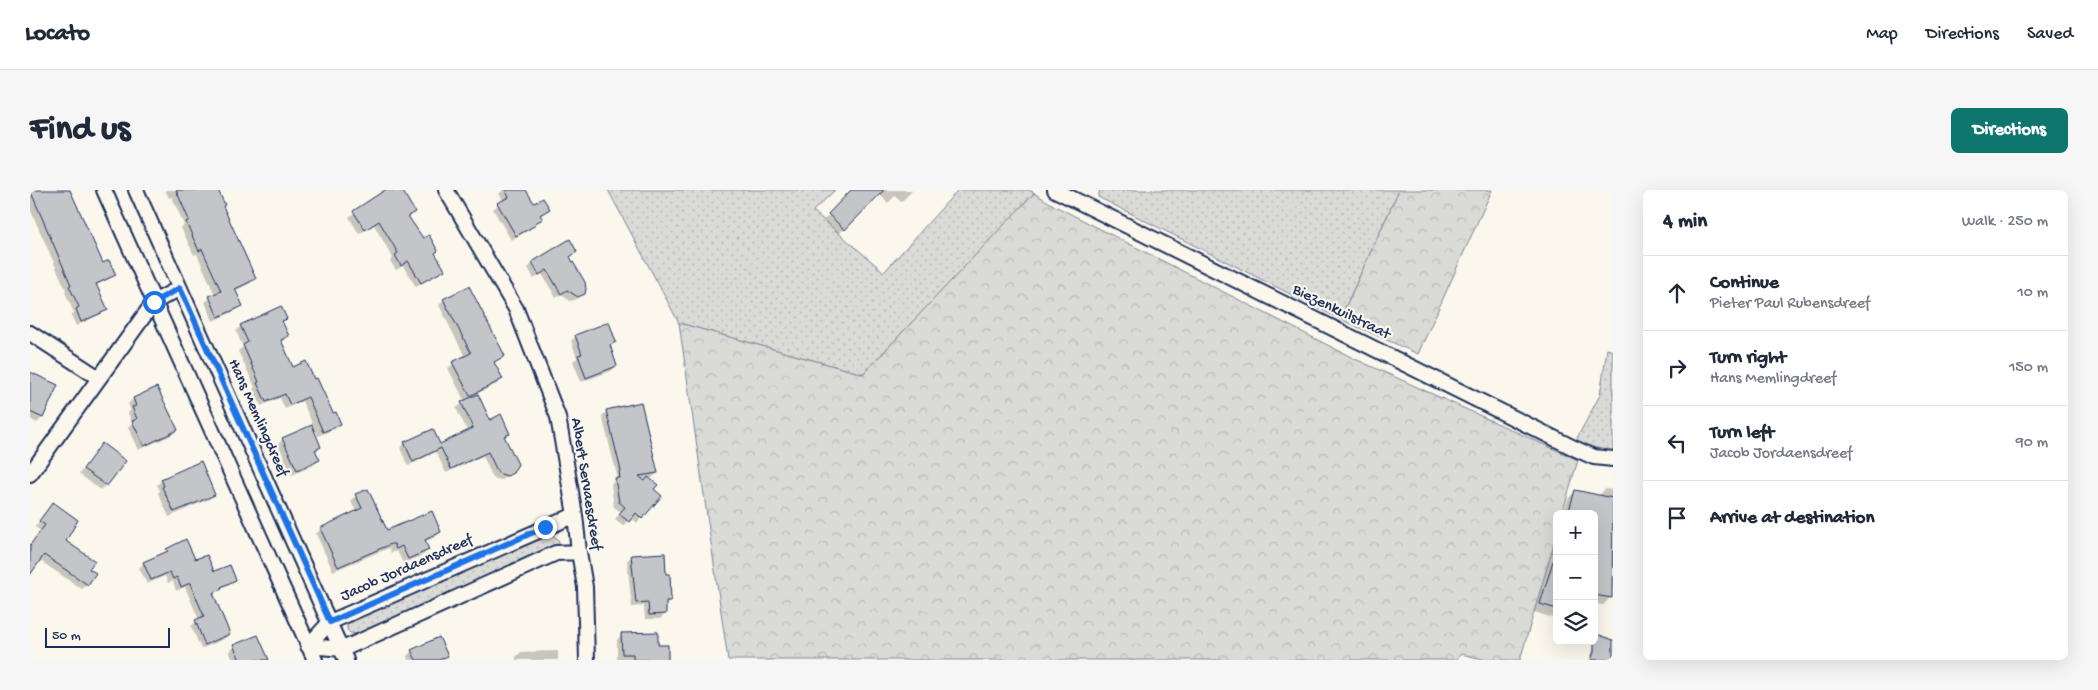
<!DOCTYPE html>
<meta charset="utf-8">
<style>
body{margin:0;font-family:"Gochi Hand",sans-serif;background:#f6f6f7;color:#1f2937}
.controls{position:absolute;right:15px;bottom:15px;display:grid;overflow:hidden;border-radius:8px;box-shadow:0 5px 20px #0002}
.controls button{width:45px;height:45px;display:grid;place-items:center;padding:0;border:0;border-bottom:1px solid #e0e1e3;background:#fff;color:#1f2937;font:25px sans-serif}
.scale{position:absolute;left:15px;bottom:12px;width:125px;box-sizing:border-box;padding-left:5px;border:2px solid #1b2f5e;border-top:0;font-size:14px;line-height:18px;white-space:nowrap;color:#1b2f5e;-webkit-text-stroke:4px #fbf7ec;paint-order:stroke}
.stop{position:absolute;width:15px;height:15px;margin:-11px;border:4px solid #1a73e8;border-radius:50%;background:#fff}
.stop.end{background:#1a73e8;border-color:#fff;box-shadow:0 1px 5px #0008}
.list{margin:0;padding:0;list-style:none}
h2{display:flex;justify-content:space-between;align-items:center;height:65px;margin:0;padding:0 20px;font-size:21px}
h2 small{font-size:16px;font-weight:400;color:#747a83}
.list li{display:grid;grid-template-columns:32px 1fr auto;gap:15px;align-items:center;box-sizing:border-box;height:75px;padding:0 20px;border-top:1px solid #e0e1e3}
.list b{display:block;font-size:19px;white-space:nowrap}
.list p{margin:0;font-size:16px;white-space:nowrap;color:#747a83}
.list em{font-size:16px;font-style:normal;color:#747a83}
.icon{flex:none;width:28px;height:28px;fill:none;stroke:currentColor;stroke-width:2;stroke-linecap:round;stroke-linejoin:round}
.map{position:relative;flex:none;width:1583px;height:470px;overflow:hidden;border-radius:8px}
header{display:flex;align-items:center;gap:30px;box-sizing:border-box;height:70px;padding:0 25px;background:#fff;border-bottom:1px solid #e0e1e3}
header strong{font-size:24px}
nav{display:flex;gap:28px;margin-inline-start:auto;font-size:18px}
.intro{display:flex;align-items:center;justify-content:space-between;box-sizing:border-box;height:120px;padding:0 30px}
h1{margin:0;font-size:35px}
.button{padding:12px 22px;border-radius:8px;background:#0f766e;color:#fff;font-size:18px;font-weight:700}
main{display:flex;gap:30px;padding:0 30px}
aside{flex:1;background:#fff;border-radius:8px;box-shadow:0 5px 20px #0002}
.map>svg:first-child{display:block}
.grass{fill:url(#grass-dots);stroke:#7a849a}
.forest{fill:url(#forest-crowns);stroke:#7a849a}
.shadow{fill:#0003}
.building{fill:#c3c5c9;stroke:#1b2f5e}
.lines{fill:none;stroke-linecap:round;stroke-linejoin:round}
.street-casing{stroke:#1b2f5e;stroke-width:18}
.street{stroke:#fbf7ec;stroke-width:14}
.route{stroke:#1a73e8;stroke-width:6}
.labels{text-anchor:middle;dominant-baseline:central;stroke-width:4.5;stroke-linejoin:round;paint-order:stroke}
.street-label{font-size:16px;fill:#1b2f5e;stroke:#fbf7ec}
</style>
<header>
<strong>Locato</strong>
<nav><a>Map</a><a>Directions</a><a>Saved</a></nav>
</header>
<div class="intro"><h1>Find us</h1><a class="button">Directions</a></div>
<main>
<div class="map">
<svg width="1583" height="470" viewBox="0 0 1583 470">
<defs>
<pattern id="grass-dots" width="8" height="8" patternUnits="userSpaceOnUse" patternTransform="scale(1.25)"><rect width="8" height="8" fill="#dadad7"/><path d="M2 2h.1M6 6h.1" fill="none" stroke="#babbbb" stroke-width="1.8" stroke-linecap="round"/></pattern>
<pattern id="forest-crowns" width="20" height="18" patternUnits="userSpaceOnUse" patternTransform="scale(1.25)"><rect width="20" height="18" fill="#dadad7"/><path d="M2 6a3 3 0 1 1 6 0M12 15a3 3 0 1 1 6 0" fill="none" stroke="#babbbb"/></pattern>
</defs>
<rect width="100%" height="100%" fill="#fbf7ec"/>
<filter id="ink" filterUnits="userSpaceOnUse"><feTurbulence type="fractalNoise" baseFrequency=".02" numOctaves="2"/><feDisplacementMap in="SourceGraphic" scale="10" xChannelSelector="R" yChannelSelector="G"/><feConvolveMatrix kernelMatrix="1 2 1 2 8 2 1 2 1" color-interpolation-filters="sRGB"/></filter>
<g filter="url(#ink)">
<!-- grass -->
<path class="grass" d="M 578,0 L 805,0 L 783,21 L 854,82 L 928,0 L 999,0 L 1005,3 L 833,184 L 649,133 Z
M 1070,0 L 1369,0 L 1310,129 L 1068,7 Z
M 1577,159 L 1583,161 L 1583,260 C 1570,263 1558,256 1546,250 L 1570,205 Z
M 520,342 L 529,351 L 528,355 L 525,358 L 330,445 L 320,443 L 317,440 L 317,435 L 320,430 Z"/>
<!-- forest -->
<path class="forest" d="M 1369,0 L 1462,0 L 1388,164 L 1310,129 Z
M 1004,3 L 1025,16 L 1323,168 L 1548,270 L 1532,324 L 1527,324 L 1527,343 L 1490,470 L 1457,470 L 1431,464 L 1426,470 L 698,470 L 649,133 L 833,184 Z"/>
<!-- shadow -->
<path class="shadow" d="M 0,0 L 25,0 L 72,75 L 84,84 L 79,89 L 65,96 L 76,119 L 71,124 L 46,136 L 41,125 L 44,123 L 35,102 L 36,100 L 0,19 Z
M 135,0 L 184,0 L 224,89 L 219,94 L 205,101 L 212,115 L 207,120 L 183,131 L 175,112 L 185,105 L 167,64 L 164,65 L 151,38 L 154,35 L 142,7 L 139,8 Z
M 356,0 L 377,0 L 373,3 L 384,21 L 378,27 L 413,79 L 386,97 L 373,76 L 366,80 L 360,71 L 363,68 L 344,35 L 329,44 L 319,27 Z
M 473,0 L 494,0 L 503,15 L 518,19 L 509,26 L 511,29 L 499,40 L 481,50 L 463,19 L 474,11 L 469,4 Z
M 838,0 L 883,0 L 871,12 L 865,6 L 858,13 L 849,4 Z
M 819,4 L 834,18 L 809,44 L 794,30 Z
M 539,51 L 546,62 L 539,68 L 551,105 L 545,110 L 539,111 L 532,104 L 526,108 L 512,84 L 504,89 L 498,78 L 503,73 Z
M 414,110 L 473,166 L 464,173 L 472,189 L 467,194 L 446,204 L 460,231 L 479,243 L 474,248 L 482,283 L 471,290 L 463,288 L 453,266 L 416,283 L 406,262 L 378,276 L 370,258 L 375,253 L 409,255 L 438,242 L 426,218 L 435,212 L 418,178 L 435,167 L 409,115 Z
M 256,129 L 251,133 L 257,146 L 251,152 L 263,178 L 310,234 L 305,239 L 288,246 L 272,211 L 255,219 L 250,208 L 231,216 L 223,199 L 225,197 L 208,161 L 213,157 L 206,141 L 211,136 Z
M 546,146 L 585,152 L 579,158 L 586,176 L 581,181 L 551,192 L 543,171 L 547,168 L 541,151 Z
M 0,188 L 27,195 L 12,228 L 7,233 L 0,229 Z
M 126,199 L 147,240 L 142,245 L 108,260 L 98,237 L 102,233 L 98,223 L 101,220 L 98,214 L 103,209 Z
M 577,221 L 627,283 L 622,288 L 611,290 L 623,300 L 611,328 L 607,333 L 601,327 L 593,336 L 585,329 L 591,322 L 584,317 L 581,294 L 585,290 L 587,285 L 572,226 Z
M 253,249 L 290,257 L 285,262 L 289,270 L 284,275 L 262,285 L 248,254 Z
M 72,255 L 94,271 L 71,300 L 49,284 Z
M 132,290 L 184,304 L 179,309 L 139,327 L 128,303 L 130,301 L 127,295 Z
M 1575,299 L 1583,300 L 1583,394 L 1581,407 L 1573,415 L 1566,414 L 1564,419 L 1564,324 L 1533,324 L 1538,309 L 1545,301 L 1568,306 Z
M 326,306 L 356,342 L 410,342 L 405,347 L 394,352 L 398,360 L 393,365 L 373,373 L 367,361 L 361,363 L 359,358 L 303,381 L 286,344 L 291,339 L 326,322 L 321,311 Z
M 19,319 L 35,351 L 58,379 L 57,394 L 52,399 L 9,370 L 0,383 L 0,355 L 11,341 L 5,337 Z
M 1527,345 L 1527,429 L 1504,422 Z
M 155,351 L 165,371 L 183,383 L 205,390 L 182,405 L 199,444 L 194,449 L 171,459 L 161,436 L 169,430 L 155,397 L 146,401 L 143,391 L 138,393 L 135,386 L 117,394 L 109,378 L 114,373 Z
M 602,366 L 635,386 L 640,410 L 635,415 L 635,424 L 630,429 L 615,429 L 614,416 L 602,417 L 597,371 Z
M 592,444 L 627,456 L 637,470 L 587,469 L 587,450 Z
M 1583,451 L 1583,470 L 1559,470 L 1566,452 Z
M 204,456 L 238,470 L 203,470 L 199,461 Z
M 382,461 L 416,466 L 412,470 L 378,470 L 377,466 Z
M 528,461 L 528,470 L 486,470 L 486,467 L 491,462 Z"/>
<!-- building -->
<path class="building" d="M 0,0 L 40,0 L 73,73 L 79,70 L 86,85 L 66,94 L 78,120 L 51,132 L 46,119 L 49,117 L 39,96 L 41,95 Z
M 146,0 L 188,0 L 195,15 L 193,16 L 226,89 L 205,99 L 213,116 L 188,127 L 179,106 L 191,101 L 172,59 L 169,61 L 156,32 L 159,30 Z
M 355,0 L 372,0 L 385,22 L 378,26 L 393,48 L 399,45 L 408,61 L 405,63 L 415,80 L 391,93 L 378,71 L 371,76 L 365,65 L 368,63 L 349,31 L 335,40 L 323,21 Z
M 475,0 L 496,0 L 504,13 L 513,8 L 520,19 L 510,25 L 513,29 L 505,33 L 506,35 L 486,46 L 467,13 L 479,7 Z
M 821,0 L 854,0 L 815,40 L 798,24 Z
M 540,49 L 547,62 L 540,67 L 555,92 L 556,99 L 555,104 L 548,107 L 537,100 L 531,104 L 517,80 L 509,85 L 502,72 Z
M 439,96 L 475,166 L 464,172 L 473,189 L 440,206 L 422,172 L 441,163 L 413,109 Z
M 251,116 L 257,129 L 252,131 L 259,146 L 251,150 L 263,177 L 276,171 L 284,189 L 287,188 L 303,223 L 306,222 L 311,234 L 293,242 L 278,207 L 260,215 L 255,204 L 236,212 L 227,193 L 229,192 L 213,155 L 218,152 L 210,135 Z
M 579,132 L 586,152 L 580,155 L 587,176 L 556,188 L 548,165 L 552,164 L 545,145 Z
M 0,182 L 28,195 L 13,228 L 0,222 Z
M 127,197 L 148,240 L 114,256 L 102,231 L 107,229 L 102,217 L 106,216 L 103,208 Z
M 448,204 L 460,230 L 471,224 L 480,244 L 474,246 L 488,274 L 483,283 L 477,286 L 468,283 L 458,262 L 421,279 L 411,258 L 383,272 L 374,252 L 403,239 L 410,254 L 443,238 L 431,212 Z
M 611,212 L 628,283 L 609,286 L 615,291 L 618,287 L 628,295 L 624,299 L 632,306 L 612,329 L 606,323 L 599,332 L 589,324 L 595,317 L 589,312 L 585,288 L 590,288 L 589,281 L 591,281 L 576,220 Z
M 282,235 L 291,257 L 285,260 L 290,270 L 267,280 L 252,248 Z
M 72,253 L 96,271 L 77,296 L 53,279 Z
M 171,271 L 185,305 L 144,322 L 132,297 L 134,296 L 131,289 Z
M 338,299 L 357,340 L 402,321 L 411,342 L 395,350 L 399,360 L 378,369 L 372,356 L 366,359 L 364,354 L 361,354 L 308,377 L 290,338 L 332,318 L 325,304 Z
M 1545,300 L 1583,308 L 1582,408 L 1564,405 L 1564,324 L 1538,324 Z
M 23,312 L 48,330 L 36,351 L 65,371 L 59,379 L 66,383 L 58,395 L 14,365 L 0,385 L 0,355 L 15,335 L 9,331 Z
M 156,349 L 165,369 L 177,365 L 184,381 L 200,375 L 206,390 L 191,397 L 192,399 L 183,403 L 200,444 L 175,455 L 165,430 L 174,426 L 160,393 L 151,397 L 147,387 L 143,389 L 140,382 L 121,390 L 113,372 L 138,361 L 136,359 Z
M 635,363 L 636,384 L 640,384 L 641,411 L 636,411 L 636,424 L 619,425 L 618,412 L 606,413 L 601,365 Z
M 1523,371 L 1527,372 L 1527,419 L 1510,414 Z
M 628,442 L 628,455 L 638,455 L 638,470 L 603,470 L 603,464 L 592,464 L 591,443 Z
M 1564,443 L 1583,450 L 1583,470 L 1561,470 L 1564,462 Z
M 228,445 L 239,470 L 210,470 L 203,455 Z
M 409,447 L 418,466 L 409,470 L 386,470 L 381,460 Z"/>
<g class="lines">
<defs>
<path id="street" d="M 74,0 L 285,470
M 106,0 L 316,470
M 416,0 L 486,119 L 528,227 L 545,325 L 549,362 L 555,397 L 557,470
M 1025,0 L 1546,259 L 1564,267 L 1583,269
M 0,143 L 69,188
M 0,284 L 124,112 L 150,98
M 278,456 L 300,432 L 545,325
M 278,456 L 313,459 L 526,363 L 549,362"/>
</defs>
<!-- street casing -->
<use href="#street" class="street-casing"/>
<!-- street -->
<use href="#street" class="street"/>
</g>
</g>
<g class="lines" filter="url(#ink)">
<!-- route -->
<path class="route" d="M 124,112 L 150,98 L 300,432 L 515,337"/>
</g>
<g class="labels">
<!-- street labels -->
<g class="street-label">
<text transform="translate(1311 123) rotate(26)">Biezenkuilstraat</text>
<text transform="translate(227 228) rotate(66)">Hans Memlingdreef</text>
<text transform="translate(555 294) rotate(81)">Albert Servaesdreef</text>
<text transform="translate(377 379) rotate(-24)">Jacob Jordaensdreef</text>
</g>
</g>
</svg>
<div class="controls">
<button>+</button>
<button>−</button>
<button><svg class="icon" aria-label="layers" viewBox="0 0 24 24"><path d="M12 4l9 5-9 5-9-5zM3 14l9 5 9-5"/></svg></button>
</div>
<div class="scale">50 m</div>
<div class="stop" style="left:124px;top:112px"></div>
<div class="stop end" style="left:515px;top:337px"></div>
</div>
<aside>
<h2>4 min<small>Walk · 250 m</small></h2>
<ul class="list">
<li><svg class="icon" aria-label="ahead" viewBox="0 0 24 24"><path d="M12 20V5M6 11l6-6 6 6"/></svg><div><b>Continue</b><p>Pieter Paul Rubensdreef</p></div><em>10 m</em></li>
<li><svg class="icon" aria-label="right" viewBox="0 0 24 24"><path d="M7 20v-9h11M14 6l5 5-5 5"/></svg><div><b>Turn right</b><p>Hans Memlingdreef</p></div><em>150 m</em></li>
<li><svg class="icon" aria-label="left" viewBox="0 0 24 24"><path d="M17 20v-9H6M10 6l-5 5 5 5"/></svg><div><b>Turn left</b><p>Jacob Jordaensdreef</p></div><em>90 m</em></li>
<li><svg class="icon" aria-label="arrive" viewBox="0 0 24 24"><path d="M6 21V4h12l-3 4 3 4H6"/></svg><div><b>Arrive at destination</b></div></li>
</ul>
</aside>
</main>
